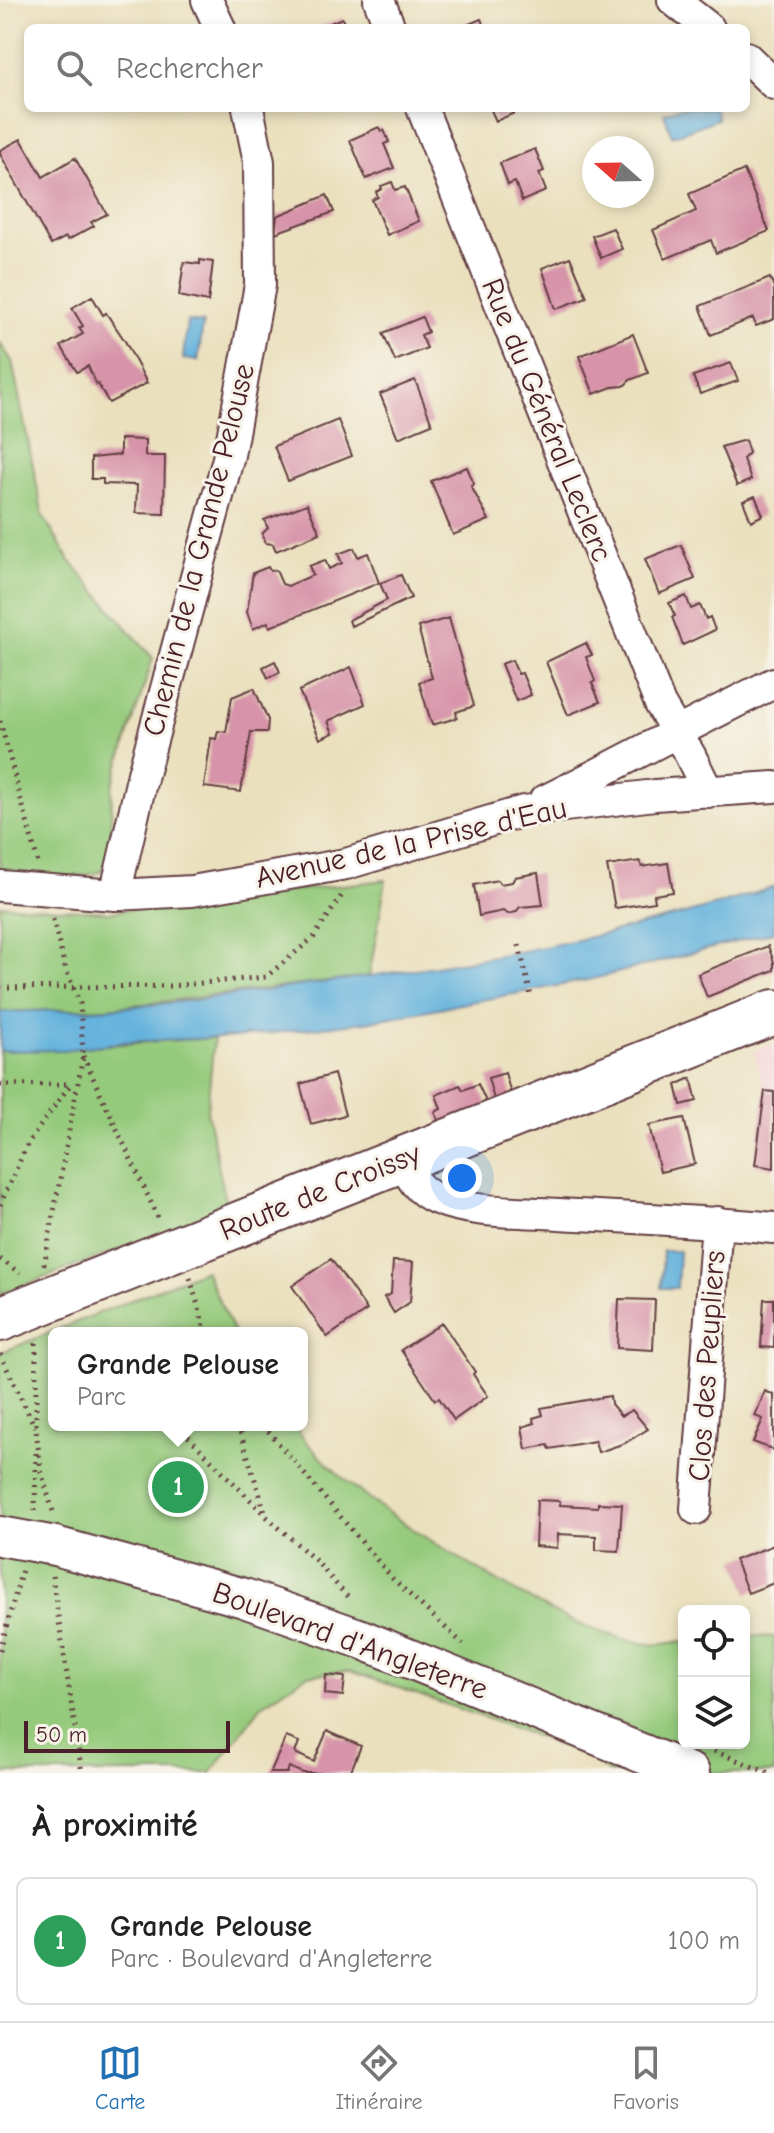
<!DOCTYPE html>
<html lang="fr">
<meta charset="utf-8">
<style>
body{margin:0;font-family:"Comic Neue",sans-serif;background:#f2f2f2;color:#222}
.controls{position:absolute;right:24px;bottom:24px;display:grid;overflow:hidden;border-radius:12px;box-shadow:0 4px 12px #0003}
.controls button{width:72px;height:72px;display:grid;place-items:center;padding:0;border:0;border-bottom:2px solid #e0e0e0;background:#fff;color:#222;font:40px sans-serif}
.compass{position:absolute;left:582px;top:136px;width:72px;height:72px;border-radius:50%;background:#fff;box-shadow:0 4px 12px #0003;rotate:290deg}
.scale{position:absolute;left:24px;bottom:20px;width:206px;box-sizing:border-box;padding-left:8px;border:4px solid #4a1f2b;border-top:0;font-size:22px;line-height:28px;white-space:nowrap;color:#4a1f2b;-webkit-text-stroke:6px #f7f3e8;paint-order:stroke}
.you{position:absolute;left:462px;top:1178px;width:28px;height:28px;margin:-20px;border:6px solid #fff;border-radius:50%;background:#1a73e8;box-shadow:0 0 0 12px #1a73e833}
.badge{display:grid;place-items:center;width:52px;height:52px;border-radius:50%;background:#1f6fb2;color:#fff;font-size:26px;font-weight:700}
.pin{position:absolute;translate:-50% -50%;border:4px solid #fff;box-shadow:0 2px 8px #0006}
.popup{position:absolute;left:48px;top:1327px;width:260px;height:104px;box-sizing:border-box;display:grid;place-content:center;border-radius:12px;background:#fff;filter:drop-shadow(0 2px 6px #0005);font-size:26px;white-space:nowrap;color:#767676}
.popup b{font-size:30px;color:#222}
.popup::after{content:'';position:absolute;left:50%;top:100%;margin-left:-16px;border:16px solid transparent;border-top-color:#fff}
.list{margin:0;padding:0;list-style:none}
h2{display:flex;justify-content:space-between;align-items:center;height:104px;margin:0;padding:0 32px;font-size:34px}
h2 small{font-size:26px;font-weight:400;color:#767676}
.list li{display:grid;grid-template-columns:52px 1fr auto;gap:24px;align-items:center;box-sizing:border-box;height:128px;margin:0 16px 16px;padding:0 16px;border:2px solid #e0e0e0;border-radius:12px}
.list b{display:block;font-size:30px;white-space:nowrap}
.list p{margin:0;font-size:26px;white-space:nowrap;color:#767676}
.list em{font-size:26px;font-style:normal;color:#767676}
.icon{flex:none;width:44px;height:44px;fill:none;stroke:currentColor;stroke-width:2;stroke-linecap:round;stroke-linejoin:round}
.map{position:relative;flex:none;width:774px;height:1773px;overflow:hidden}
.search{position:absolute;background:#fff;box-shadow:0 4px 12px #0003;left:24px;right:24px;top:24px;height:88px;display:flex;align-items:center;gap:20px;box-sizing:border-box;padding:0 28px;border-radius:12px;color:#767676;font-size:30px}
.sheet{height:248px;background:#fff}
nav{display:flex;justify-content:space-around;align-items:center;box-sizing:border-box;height:112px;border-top:2px solid #e0e0e0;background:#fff;font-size:22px;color:#767676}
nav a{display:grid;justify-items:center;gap:4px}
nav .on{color:#1f6fb2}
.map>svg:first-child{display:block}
.built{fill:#f5cfd9}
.green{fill:#95ca7c;stroke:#707454;stroke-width:2}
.water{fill:#63b2dd;stroke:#566884;stroke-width:2}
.building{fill:#d793a9}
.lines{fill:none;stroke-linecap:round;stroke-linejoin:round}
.minor-casing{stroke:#623c41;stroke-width:34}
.tertiary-casing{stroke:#623c41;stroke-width:42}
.secondary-casing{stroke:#623c41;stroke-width:48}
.path{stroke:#623c41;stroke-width:5;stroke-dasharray:2 6;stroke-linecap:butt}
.minor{stroke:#fff;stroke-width:30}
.tertiary{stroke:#fff;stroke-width:38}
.secondary{stroke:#fff;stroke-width:44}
.labels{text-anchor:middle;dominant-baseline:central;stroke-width:6;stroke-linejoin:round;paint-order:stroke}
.street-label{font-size:30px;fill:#4a1f2b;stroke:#f7f3e8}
</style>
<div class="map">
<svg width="774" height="1773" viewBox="0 0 774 1773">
<rect width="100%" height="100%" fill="#f7f3e8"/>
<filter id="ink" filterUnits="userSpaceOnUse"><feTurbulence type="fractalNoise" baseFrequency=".0125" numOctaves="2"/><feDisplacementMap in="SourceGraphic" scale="16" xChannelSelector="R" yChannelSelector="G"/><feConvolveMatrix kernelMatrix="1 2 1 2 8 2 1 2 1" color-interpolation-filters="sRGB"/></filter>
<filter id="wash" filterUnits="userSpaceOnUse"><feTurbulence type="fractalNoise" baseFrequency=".006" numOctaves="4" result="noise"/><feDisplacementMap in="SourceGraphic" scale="32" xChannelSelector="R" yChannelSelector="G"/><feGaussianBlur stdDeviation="1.8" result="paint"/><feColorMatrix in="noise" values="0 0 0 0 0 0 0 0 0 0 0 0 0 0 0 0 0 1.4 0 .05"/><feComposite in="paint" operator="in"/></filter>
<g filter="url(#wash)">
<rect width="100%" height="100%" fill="#eae0be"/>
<!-- built -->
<path class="built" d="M 774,1044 L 774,1168 L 755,1165 L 765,1091 L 754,1051 Z"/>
<!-- green -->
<path class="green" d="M 0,343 L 12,361 L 43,516 L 70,561 L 153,658 L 112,787 L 110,854 L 101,872 C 69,881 33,876 0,873 Z
M 386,880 L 369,977 L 109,1008 L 0,1012 L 0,905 L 110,912 Z
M 214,1038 L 207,1110 L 227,1210 L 0,1294 L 0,1051 C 71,1050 142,1041 214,1038 Z
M 205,1270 L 234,1333 L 54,1333 L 54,1425 L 293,1425 C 336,1483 403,1524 464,1561 C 522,1596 580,1633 648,1644 C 659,1646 673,1642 684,1641 L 684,1743 L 744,1743 L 744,1635 L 774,1637 L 774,1773 L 610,1773 L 591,1759 L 539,1737 L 350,1671 L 307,1675 L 263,1704 L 211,1773 L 0,1773 L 0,1353 Z"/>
<!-- water -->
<path class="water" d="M 678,108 L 714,108 L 718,119 L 672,136 L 664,113 Z
M 187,321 L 203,323 L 198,361 L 183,359 Z
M 774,887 L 774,932 L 593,979 L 365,1022 L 238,1037 L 126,1042 L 63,1050 L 0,1051 L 0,1012 C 36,1010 73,1011 109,1008 C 177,1004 245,993 313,984 C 469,963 624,937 774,887 Z
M 663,1251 L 679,1251 L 677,1288 L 661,1288 Z"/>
<g id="blocks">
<!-- building -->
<path class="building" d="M 342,18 L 346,28 L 318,28 Z
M 481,19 L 485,28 L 459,28 Z
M 490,108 L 526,108 L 496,121 Z
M 379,127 L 381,131 L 384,130 L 389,142 L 384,144 L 394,168 L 366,179 L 350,140 Z
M 21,139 L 43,177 L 75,158 L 107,214 L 91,222 L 94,226 L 68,240 L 66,237 L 51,245 L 0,154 L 0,150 Z
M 535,149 L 544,171 L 539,173 L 546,191 L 522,201 L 515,182 L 508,185 L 500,163 Z
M 744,170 L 769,231 L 716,253 L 711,240 L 665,259 L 653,230 L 696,211 L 689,194 Z
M 392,182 L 395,190 L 405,187 L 419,221 L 387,235 L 372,200 L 378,197 L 376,192 L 382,189 L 381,186 Z
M 327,195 L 334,212 L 275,233 L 277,216 Z
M 613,228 L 622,249 L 601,258 L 592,236 Z
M 570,257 L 587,297 L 556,309 L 542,268 Z
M 200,260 L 213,262 L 208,302 L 179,296 L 184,262 L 200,264 Z
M 770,278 L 774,287 L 774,319 L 756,326 L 753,318 L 711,335 L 700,306 Z
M 92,296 L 103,315 L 106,313 L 125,341 L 147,383 L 109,403 L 98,384 L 96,385 L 88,366 L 77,372 L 61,346 L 83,334 L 79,328 L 83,326 L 72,308 Z
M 422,317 L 428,332 L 421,335 L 427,348 L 395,361 L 383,333 Z
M 633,334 L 648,373 L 630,380 L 624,386 L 612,387 L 594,394 L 579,356 Z
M 731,363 L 738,381 L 700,394 L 693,376 Z
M 415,380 L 432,424 L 398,438 L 380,394 Z
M 338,420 L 352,456 L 288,481 L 274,446 Z
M 120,439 L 145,440 L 145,456 L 165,456 L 164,514 L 136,513 L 137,485 L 103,484 L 103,479 L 91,479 L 91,458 L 120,455 Z
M 745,440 L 749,453 L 743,459 L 751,480 L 737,486 L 721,447 Z
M 467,467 L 474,484 L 471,486 L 489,520 L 453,535 L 431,481 Z
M 755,496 L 763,515 L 751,521 L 743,501 Z
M 307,504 L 320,533 L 276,551 L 273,544 L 265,543 L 262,534 L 268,528 L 264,520 Z
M 681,545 L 695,579 L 659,594 L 645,559 Z
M 354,548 L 358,557 L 368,553 L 379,583 L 270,627 L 268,622 L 253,629 L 247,612 L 253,573 L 268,567 L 270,571 L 276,570 L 282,584 L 288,586 L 313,575 L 309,566 L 325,560 L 329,569 L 342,563 L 338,554 Z
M 401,575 L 411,598 L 351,626 L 349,620 L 387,600 L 380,583 Z
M 686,596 L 691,609 L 700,605 L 706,619 L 710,617 L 715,630 L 683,645 L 672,617 L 675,616 L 669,603 Z
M 449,618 L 474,706 L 456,712 L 457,718 L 432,725 L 419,682 L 432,678 L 418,627 Z
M 586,643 L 592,655 L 586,657 L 595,681 L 592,683 L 600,702 L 568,715 L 546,662 Z
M 512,660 L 518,674 L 522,673 L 531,695 L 516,701 L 501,664 Z
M 275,661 L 280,672 L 268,678 L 263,667 Z
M 351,667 L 365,704 L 328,721 L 333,733 L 320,739 L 299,691 Z
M 254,688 L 268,720 L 267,732 L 251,732 L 241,792 L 204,787 L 211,738 L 216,739 L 218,731 L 226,732 L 232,697 Z
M 640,861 L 642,867 L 668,863 L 673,892 L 654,895 L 655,902 L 615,908 L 607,866 Z
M 538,873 L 543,905 L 520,907 L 516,912 L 508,914 L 503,911 L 479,916 L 474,885 L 497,880 L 500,884 L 512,882 L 515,877 Z
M 768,946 L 774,962 L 774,970 L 707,997 L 698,974 Z
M 505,1073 L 512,1097 L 495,1103 L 488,1078 Z
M 334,1074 L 345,1115 L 311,1124 L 300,1084 Z
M 691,1078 L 697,1101 L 681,1105 L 676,1085 Z
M 478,1084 L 488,1106 L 440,1125 L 435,1112 L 441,1109 L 436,1095 L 460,1085 L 463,1090 Z
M 765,1091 L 774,1092 L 774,1168 L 755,1165 Z
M 684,1118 L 695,1164 L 660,1172 L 649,1125 Z
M 331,1259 L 367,1310 L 327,1337 L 292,1286 Z
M 393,1261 L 413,1262 L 410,1302 L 394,1313 L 384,1297 L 391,1294 Z
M 619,1299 L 655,1300 L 653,1350 L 617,1348 Z
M 764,1299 L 774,1299 L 774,1348 L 761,1347 Z
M 442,1323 L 475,1372 L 473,1374 L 488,1396 L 454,1420 L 439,1398 L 435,1400 L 401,1350 Z
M 765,1391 L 774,1395 L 774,1450 L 753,1442 L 763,1419 L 755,1416 Z
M 610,1396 L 611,1404 L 621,1416 L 632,1410 L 648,1429 L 625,1443 L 602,1451 L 598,1452 L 595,1441 L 550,1449 L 548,1445 L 526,1449 L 522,1427 L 535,1423 L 533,1418 L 543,1415 L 541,1408 Z
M 537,1500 L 560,1501 L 560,1505 L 598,1507 L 598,1503 L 622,1504 L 619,1551 L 596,1550 L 596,1536 L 558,1534 L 557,1548 L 535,1546 Z
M 774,1545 L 774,1583 L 748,1593 L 735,1560 Z
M 326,1675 L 345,1677 L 343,1696 L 325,1694 Z
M 327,1731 L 361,1746 L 350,1773 L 303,1773 L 289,1767 L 287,1773 L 270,1773 L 286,1737 L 299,1742 L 295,1753 L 314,1762 Z"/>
</g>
</g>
<g filter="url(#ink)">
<use href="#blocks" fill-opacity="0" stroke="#623c41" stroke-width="2"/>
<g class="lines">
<defs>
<path id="minor" d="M 207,0 L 220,28
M 379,0 L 390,28
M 673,0 L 709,28
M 746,57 L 774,84
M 422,108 L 660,704 L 690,755 L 708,792
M 544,801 C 621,763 696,721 774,683
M 0,886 L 115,895 L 192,891 L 346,864 L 524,811 L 655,795 L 774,787
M 115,895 L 143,774 L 229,455 L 260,285 L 259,162 L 248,108
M 403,1159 C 410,1178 418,1191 437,1199 C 474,1214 520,1211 559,1214 C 631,1218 703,1221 774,1228
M 696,1509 L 717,1222"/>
<path id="tertiary" d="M 0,1536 L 55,1546 L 244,1598 L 361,1639 L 690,1773"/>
<path id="secondary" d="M 0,1319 L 774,1012"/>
</defs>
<!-- minor casing -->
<use href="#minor" class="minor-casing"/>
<!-- tertiary casing -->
<use href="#tertiary" class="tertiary-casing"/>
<!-- secondary casing -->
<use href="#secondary" class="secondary-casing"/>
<!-- path -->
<path class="path" d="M 0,721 L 38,863
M 519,945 L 531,996
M 0,988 L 170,986 L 266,977 L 314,937 L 344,892
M 83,1056 L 160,1222
M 0,1085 L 71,1084
M 0,1205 L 28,1143 L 70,1085
M 0,1259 L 20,1273
M 44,1265 L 83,1056 L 80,1004 L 65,967 L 52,916
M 190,1278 L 206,1333
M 36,1343 L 36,1429 L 41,1471 L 54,1515
M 0,1354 L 35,1427
M 177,1425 L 266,1516 L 316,1561 L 351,1601
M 238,1425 L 265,1512
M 263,1425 L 393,1579 L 463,1644
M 35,1511 L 36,1453
M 52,1576 L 82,1773
M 0,1650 L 22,1570
M 714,1751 L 769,1773"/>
<!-- minor -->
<use href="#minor" class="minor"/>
<!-- tertiary -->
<use href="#tertiary" class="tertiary"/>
<!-- secondary -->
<use href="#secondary" class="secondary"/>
</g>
</g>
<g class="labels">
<!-- street labels -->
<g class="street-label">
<text transform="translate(547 420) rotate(68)">Rue du Général Leclerc</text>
<text transform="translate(199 550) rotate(-76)">Chemin de la Grande Pelouse</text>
<text transform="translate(411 843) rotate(-13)">Avenue de la Prise d'Eau</text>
<text transform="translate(320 1192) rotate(-22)">Route de Croissy</text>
<text transform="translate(707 1366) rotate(-86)">Clos des Peupliers</text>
<text transform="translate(350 1641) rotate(20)">Boulevard d'Angleterre</text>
</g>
</g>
</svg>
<div class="controls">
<button><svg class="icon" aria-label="locate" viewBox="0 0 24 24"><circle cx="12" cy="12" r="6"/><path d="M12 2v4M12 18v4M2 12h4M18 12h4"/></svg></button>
<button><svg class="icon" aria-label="layers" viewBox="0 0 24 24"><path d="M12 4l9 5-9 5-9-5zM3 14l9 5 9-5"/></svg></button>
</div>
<svg class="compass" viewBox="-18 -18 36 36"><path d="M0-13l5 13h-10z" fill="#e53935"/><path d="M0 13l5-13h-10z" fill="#767676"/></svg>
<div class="scale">50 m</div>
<div class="you"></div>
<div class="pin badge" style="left:178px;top:1487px;background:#2e9e5b">1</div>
<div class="popup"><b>Grande Pelouse</b>Parc</div>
<div class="search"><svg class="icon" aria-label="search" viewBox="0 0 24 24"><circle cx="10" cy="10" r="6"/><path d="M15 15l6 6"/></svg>Rechercher</div>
</div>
<section class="sheet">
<h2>À proximité<small></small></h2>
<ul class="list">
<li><span class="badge" style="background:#2e9e5b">1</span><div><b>Grande Pelouse</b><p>Parc · Boulevard d'Angleterre</p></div><em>100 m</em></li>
</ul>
</section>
<nav>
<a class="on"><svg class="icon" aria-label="map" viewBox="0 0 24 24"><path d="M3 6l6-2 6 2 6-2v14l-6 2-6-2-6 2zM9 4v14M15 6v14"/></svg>Carte</a>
<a><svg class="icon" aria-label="directions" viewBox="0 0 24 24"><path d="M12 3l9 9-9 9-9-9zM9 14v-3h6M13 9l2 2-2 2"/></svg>Itinéraire</a>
<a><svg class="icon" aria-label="saved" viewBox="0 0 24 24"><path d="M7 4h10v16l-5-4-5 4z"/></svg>Favoris</a>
</nav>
